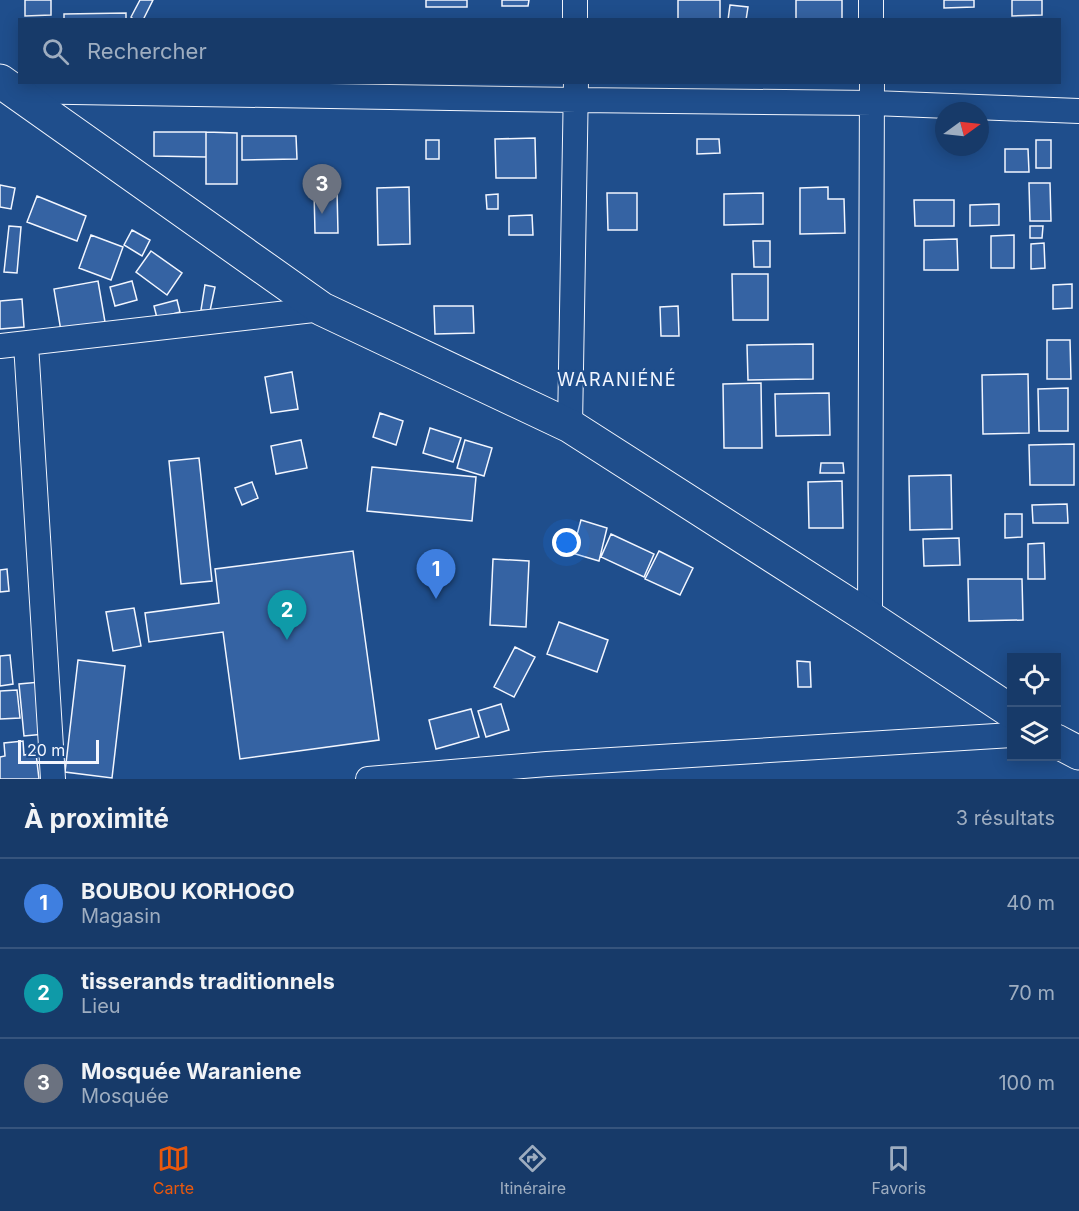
<!DOCTYPE html>
<html lang="fr">
<meta charset="utf-8">
<style>
body{margin:0;font-family:Inter,sans-serif;background:#20416f;color:#f1f3f6}
.controls{position:absolute;right:18px;bottom:18px;display:grid;overflow:hidden;border-radius:0px;box-shadow:0 3px 15px #0003}
.controls button{width:54px;height:54px;display:grid;place-items:center;padding:0;border:0;border-bottom:2px solid #36547d;background:#173a69;color:#f1f3f6;font:30px sans-serif}
.compass{position:absolute;left:935px;top:102px;width:54px;height:54px;border-radius:50%;background:#173a69;box-shadow:0 3px 15px #0003;rotate:75deg}
.scale{position:absolute;left:18px;bottom:15px;width:81px;box-sizing:border-box;padding-left:6px;border:3px solid #f2f6ff;border-top:0;font-size:16px;line-height:21px;white-space:nowrap;color:#f2f6ff;-webkit-text-stroke:4px #1f4e8c;paint-order:stroke}
.you{position:absolute;left:567px;top:543px;width:21px;height:21px;margin:-15px;border:4px solid #fff;border-radius:50%;background:#1a73e8;box-shadow:0 0 0 9px #1a73e833}
.badge{display:grid;place-items:center;width:39px;height:39px;border-radius:50%;background:#ea580c;color:#fff;font-size:20px;font-weight:700}
.pin{position:absolute;translate:-50% -50px;filter:drop-shadow(0 2px 3px #0008)}
.pin::after{content:'';position:absolute;top:32px;width:21px;height:18px;background:inherit;clip-path:polygon(0 0,100% 0,50% 100%)}
.list{margin:0;padding:0;list-style:none}
h2{display:flex;justify-content:space-between;align-items:center;height:78px;margin:0;padding:0 24px;font-size:26px}
h2 small{font-size:20px;font-weight:400;color:#9eadc0}
.list li{display:grid;grid-template-columns:39px 1fr auto;gap:18px;align-items:center;box-sizing:border-box;height:90px;padding:0 24px;border-top:2px solid #36547d}
.list b{display:block;font-size:22px;white-space:nowrap}
.list p{margin:0;font-size:20px;white-space:nowrap;color:#9eadc0}
.list em{font-size:20px;font-style:normal;color:#9eadc0}
.icon{flex:none;width:33px;height:33px;fill:none;stroke:currentColor;stroke-width:2;stroke-linecap:round;stroke-linejoin:round}
.map{position:relative;flex:none;width:1079px;height:779px;overflow:hidden}
.search{position:absolute;background:#173a69;box-shadow:0 3px 15px #0003;left:18px;right:18px;top:18px;height:66px;display:flex;align-items:center;gap:15px;box-sizing:border-box;padding:0 21px;border-radius:0px;color:#9eadc0;font-size:22px}
.sheet{height:348px;background:#173a69}
nav{display:flex;justify-content:space-around;align-items:center;box-sizing:border-box;height:84px;border-top:2px solid #36547d;background:#173a69;font-size:16px;color:#9eadc0}
nav a{display:grid;justify-items:center;gap:3px}
nav .on{color:#ea580c}
.map>svg:first-child{display:block}
.building{fill:#3563a3;stroke:#f2f6ff;stroke-width:1.5}
.lines{fill:none;stroke-linecap:round;stroke-linejoin:round}
.street-casing{stroke:#f2f6ff;stroke-width:26}
.secondary-casing{stroke:#f2f6ff;stroke-width:35}
.street{stroke:#1f4e8c;stroke-width:24}
.secondary{stroke:#1f4e8c;stroke-width:33}
.labels{text-anchor:middle;dominant-baseline:central;stroke-width:4.5;stroke-linejoin:round;paint-order:stroke}
.quarter-label{font-size:18px;letter-spacing:1.5px;fill:#f2f6ff;stroke:#1f4e8c}
</style>
<div class="map">
<svg width="1079" height="779" viewBox="0 0 1079 779">
<rect width="100%" height="100%" fill="#1f4e8c"/>
<!-- building -->
<path class="building" d="M 25,0 L 51,0 L 51,15 L 25,16 Z
M 140,0 L 153,0 L 143,20 L 134,20 L 131,17 Z
M 426,0 L 467,0 L 467,7 L 426,7 Z
M 502,0 L 529,0 L 528,6 L 502,6 Z
M 678,0 L 720,0 L 720,20 L 678,20 Z
M 796,0 L 842,0 L 842,20 L 796,20 Z
M 944,0 L 974,0 L 974,7 L 944,8 Z
M 1012,0 L 1042,0 L 1042,15 L 1012,16 Z
M 730,5 L 748,7 L 746,20 L 728,20 Z
M 126,13 L 126,20 L 64,20 L 64,14 Z
M 154,132 L 206,132 L 206,157 L 154,156 Z
M 206,132 L 237,133 L 237,184 L 206,184 Z
M 242,136 L 296,136 L 297,159 L 242,160 Z
M 535,138 L 536,178 L 496,178 L 495,139 Z
M 697,139 L 719,139 L 720,153 L 697,154 Z
M 426,140 L 439,140 L 439,159 L 426,159 Z
M 1036,140 L 1051,140 L 1051,168 L 1036,168 Z
M 1005,149 L 1028,149 L 1029,172 L 1005,172 Z
M 1029,183 L 1050,183 L 1051,221 L 1030,221 Z
M 0,185 L 15,188 L 11,209 L 0,207 Z
M 409,187 L 410,244 L 378,245 L 377,188 Z
M 828,187 L 828,199 L 844,199 L 845,233 L 800,234 L 800,188 Z
M 314,190 L 337,190 L 338,233 L 315,233 Z
M 607,193 L 637,193 L 637,230 L 608,230 Z
M 763,193 L 763,224 L 724,225 L 724,194 Z
M 498,194 L 498,209 L 487,209 L 486,195 Z
M 37,196 L 86,216 L 77,241 L 27,222 Z
M 914,200 L 954,200 L 954,226 L 915,226 Z
M 999,204 L 999,225 L 970,226 L 970,205 Z
M 532,215 L 533,235 L 509,235 L 509,216 Z
M 9,226 L 21,227 L 17,273 L 4,272 Z
M 1030,226 L 1043,226 L 1042,238 L 1030,238 Z
M 132,230 L 150,240 L 142,256 L 124,245 Z
M 91,235 L 123,247 L 111,280 L 79,268 Z
M 1014,235 L 1014,268 L 991,268 L 991,236 Z
M 957,239 L 958,270 L 924,270 L 924,240 Z
M 753,241 L 770,241 L 770,267 L 754,267 Z
M 1044,243 L 1045,268 L 1031,269 L 1031,244 Z
M 151,251 L 182,273 L 167,295 L 136,272 Z
M 732,274 L 768,274 L 768,320 L 733,320 Z
M 98,281 L 105,322 L 61,331 L 54,289 Z
M 132,281 L 137,300 L 115,306 L 110,287 Z
M 1072,284 L 1072,308 L 1053,309 L 1053,285 Z
M 205,285 L 215,287 L 210,311 L 201,310 Z
M 22,299 L 24,327 L 0,329 L 0,301 Z
M 177,300 L 180,312 L 157,318 L 154,306 Z
M 434,306 L 473,306 L 474,333 L 435,334 Z
M 678,306 L 679,336 L 661,336 L 660,307 Z
M 1047,340 L 1070,340 L 1071,379 L 1047,379 Z
M 813,344 L 813,379 L 748,380 L 747,345 Z
M 292,372 L 298,409 L 271,413 L 265,377 Z
M 1028,374 L 1029,433 L 983,434 L 982,375 Z
M 761,383 L 762,448 L 724,448 L 723,384 Z
M 1068,388 L 1068,431 L 1039,431 L 1038,389 Z
M 829,393 L 830,435 L 776,436 L 775,394 Z
M 380,413 L 403,421 L 396,445 L 373,437 Z
M 430,428 L 461,438 L 453,462 L 423,453 Z
M 301,440 L 307,468 L 276,474 L 271,446 Z
M 465,440 L 492,448 L 484,476 L 457,468 Z
M 1074,444 L 1074,485 L 1030,485 L 1029,445 Z
M 199,458 L 212,581 L 181,584 L 169,461 Z
M 821,463 L 843,463 L 844,473 L 820,473 Z
M 372,467 L 476,477 L 472,521 L 367,511 Z
M 951,475 L 952,529 L 910,530 L 909,476 Z
M 842,481 L 843,528 L 809,528 L 808,482 Z
M 252,482 L 258,498 L 242,505 L 235,488 Z
M 1067,504 L 1068,523 L 1033,523 L 1032,505 Z
M 1005,514 L 1022,514 L 1022,537 L 1005,538 Z
M 581,520 L 607,528 L 599,561 L 572,553 Z
M 611,534 L 654,554 L 644,577 L 601,557 Z
M 959,538 L 960,565 L 924,566 L 923,539 Z
M 1044,543 L 1045,579 L 1028,579 L 1028,544 Z
M 353,551 L 379,740 L 240,759 L 223,632 L 149,642 L 145,613 L 219,603 L 215,569 Z
M 659,551 L 693,568 L 680,595 L 645,579 Z
M 493,559 L 529,561 L 526,627 L 490,625 Z
M 7,569 L 9,591 L 0,592 L 0,570 Z
M 968,579 L 1022,579 L 1023,620 L 969,621 Z
M 134,608 L 141,646 L 113,651 L 106,612 Z
M 559,622 L 608,640 L 597,672 L 547,654 Z
M 515,647 L 535,657 L 514,697 L 494,687 Z
M 10,655 L 13,684 L 0,686 L 0,656 Z
M 78,660 L 125,666 L 112,778 L 65,772 Z
M 797,661 L 810,662 L 811,687 L 798,687 Z
M 40,682 L 45,734 L 24,736 L 19,684 Z
M 17,690 L 20,718 L 0,719 L 0,691 Z
M 501,704 L 509,730 L 486,737 L 478,711 Z
M 471,709 L 479,737 L 436,749 L 429,720 Z
M 23,741 L 24,755 L 36,753 L 39,779 L 0,779 L 0,757 L 5,756 L 4,743 Z"/>
<g class="lines">
<defs>
<path id="street" d="M 575,0 L 575,20
M 871,0 L 871,20
M 12,91 L 577,100 L 873,103 L 1079,111
M 26,344 L 53,779
M 0,346 L 322,309
M 570,426 L 576,82
M 870,618 L 872,82
M 368,779 L 547,764 L 1012,735"/>
<path id="secondary" d="M 0,81 L 322,309 L 570,426 L 870,618 L 1012,712
M 1056,741 L 1079,753"/>
</defs>
<!-- street casing -->
<use href="#street" class="street-casing"/>
<!-- secondary casing -->
<use href="#secondary" class="secondary-casing"/>
<!-- street -->
<use href="#street" class="street"/>
<!-- secondary -->
<use href="#secondary" class="secondary"/>
</g>
<g class="labels">
<!-- quarter labels -->
<g class="quarter-label">
<text x="617" y="379">WARANIÉNÉ</text>
</g>
</g>
</svg>
<div class="controls">
<button><svg class="icon" aria-label="locate" viewBox="0 0 24 24"><circle cx="12" cy="12" r="6"/><path d="M12 2v4M12 18v4M2 12h4M18 12h4"/></svg></button>
<button><svg class="icon" aria-label="layers" viewBox="0 0 24 24"><path d="M12 4l9 5-9 5-9-5zM3 14l9 5 9-5"/></svg></button>
</div>
<svg class="compass" viewBox="-18 -18 36 36"><path d="M0-13l5 13h-10z" fill="#e53935"/><path d="M0 13l5-13h-10z" fill="#9eadc0"/></svg>
<div class="scale">20 m</div>
<div class="you"></div>
<div class="pin badge" style="left:436px;top:599px;background:#3f7fe0">1</div>
<div class="pin badge" style="left:287px;top:640px;background:#0f9aa8">2</div>
<div class="pin badge" style="left:322px;top:214px;background:#6b7280">3</div>
<div class="search"><svg class="icon" aria-label="search" viewBox="0 0 24 24"><circle cx="10" cy="10" r="6"/><path d="M15 15l6 6"/></svg>Rechercher</div>
</div>
<section class="sheet">
<h2>À proximité<small>3 résultats</small></h2>
<ul class="list">
<li><span class="badge" style="background:#3f7fe0">1</span><div><b>BOUBOU KORHOGO</b><p>Magasin</p></div><em>40 m</em></li>
<li><span class="badge" style="background:#0f9aa8">2</span><div><b>tisserands traditionnels</b><p>Lieu</p></div><em>70 m</em></li>
<li><span class="badge" style="background:#6b7280">3</span><div><b>Mosquée Waraniene</b><p>Mosquée</p></div><em>100 m</em></li>
</ul>
</section>
<nav>
<a class="on"><svg class="icon" aria-label="map" viewBox="0 0 24 24"><path d="M3 6l6-2 6 2 6-2v14l-6 2-6-2-6 2zM9 4v14M15 6v14"/></svg>Carte</a>
<a><svg class="icon" aria-label="directions" viewBox="0 0 24 24"><path d="M12 3l9 9-9 9-9-9zM9 14v-3h6M13 9l2 2-2 2"/></svg>Itinéraire</a>
<a><svg class="icon" aria-label="saved" viewBox="0 0 24 24"><path d="M7 4h10v16l-5-4-5 4z"/></svg>Favoris</a>
</nav>
